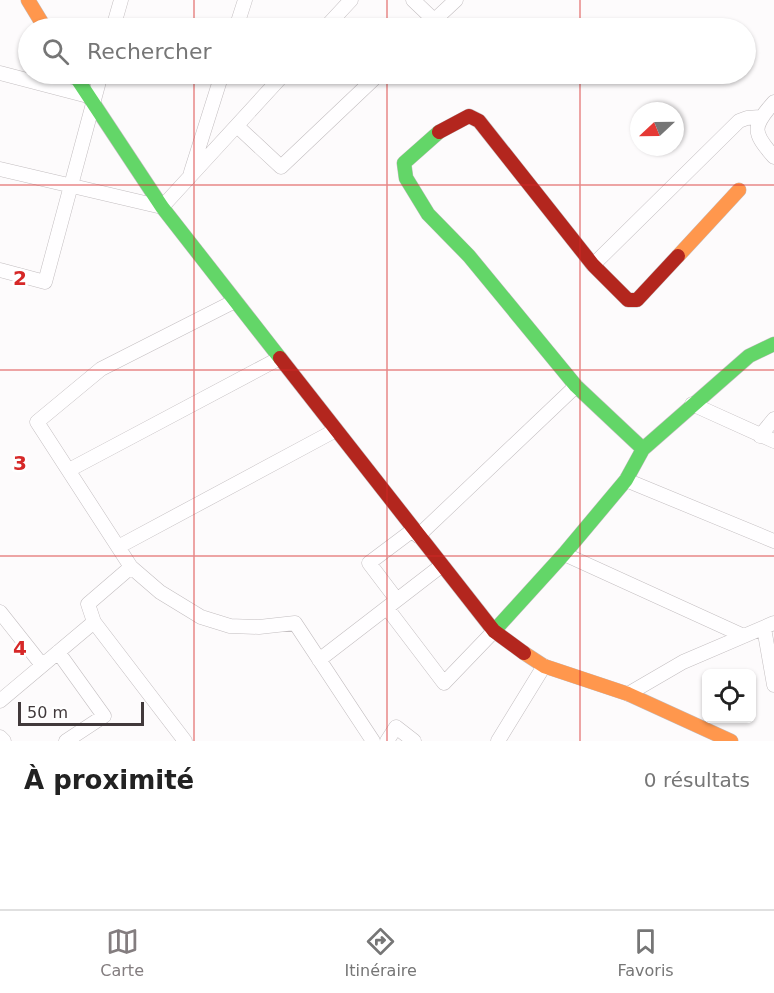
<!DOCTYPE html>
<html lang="fr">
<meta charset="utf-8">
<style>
body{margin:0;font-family:"DejaVu Sans",sans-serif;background:#f2f2f2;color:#222}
.controls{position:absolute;right:18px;bottom:18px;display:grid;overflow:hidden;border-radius:9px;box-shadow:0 2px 4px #0004}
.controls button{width:54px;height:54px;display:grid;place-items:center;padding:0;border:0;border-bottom:2px solid #e0e0e0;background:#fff;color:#222;font:30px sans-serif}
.compass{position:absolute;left:630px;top:102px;width:54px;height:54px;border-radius:50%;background:#fff;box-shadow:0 2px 4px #0004;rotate:248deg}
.scale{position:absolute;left:18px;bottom:15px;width:126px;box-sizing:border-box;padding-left:6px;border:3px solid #41393b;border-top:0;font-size:16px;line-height:21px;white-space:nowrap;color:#41393b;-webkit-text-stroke:4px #fff;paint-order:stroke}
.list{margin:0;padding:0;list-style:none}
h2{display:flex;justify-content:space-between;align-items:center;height:78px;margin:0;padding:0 24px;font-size:26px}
h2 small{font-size:20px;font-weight:400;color:#767676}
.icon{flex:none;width:33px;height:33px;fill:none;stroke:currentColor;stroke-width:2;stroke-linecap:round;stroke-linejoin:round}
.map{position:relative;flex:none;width:774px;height:741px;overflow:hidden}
.search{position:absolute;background:#fff;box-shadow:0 2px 4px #0004;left:18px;right:18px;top:18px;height:66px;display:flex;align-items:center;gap:15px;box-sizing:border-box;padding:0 21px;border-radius:33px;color:#767676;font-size:22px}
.sheet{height:168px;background:#fff}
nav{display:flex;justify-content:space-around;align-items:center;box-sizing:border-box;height:84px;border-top:2px solid #e0e0e0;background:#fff;font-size:16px;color:#767676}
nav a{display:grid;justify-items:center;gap:3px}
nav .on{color:#837d7f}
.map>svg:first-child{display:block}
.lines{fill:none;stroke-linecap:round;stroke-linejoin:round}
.street-casing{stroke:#c3bec0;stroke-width:15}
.fast-casing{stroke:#c3bec0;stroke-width:15}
.slow-casing{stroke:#c3bec0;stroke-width:15}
.jam-casing{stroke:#c3bec0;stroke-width:15}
.street{stroke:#fffeff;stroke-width:14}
.fast{stroke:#63d668;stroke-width:14}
.slow{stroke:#ff974d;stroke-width:14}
.jam{stroke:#b3261e;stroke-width:14}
.grid{fill:none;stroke:#d62828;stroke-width:1.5;stroke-opacity:0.55}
.grid-label{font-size:20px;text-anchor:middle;font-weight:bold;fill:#d62828;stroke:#fff;stroke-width:5;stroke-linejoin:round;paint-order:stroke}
</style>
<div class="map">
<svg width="774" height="741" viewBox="0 0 774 741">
<rect width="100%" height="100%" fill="#fdfbfc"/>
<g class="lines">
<defs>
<path id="street" d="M 413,0 L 435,21
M 113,28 L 121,0
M 236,28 L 245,0
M 325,28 L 351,0
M 426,28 L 456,0
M 0,73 L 88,96
M 774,102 C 752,127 752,132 774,157
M 237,126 L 281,167 L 379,74
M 0,169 L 162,207 L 284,74
M 191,172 L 222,74
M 593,265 L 739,121 L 747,118 L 760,117
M 0,270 L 45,282 L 101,74
M 235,301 L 101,369 L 37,422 L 131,567 L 160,592 L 201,617 L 230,626 L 259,627 L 295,623 L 373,741
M 692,404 L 774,441
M 760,436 L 774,419
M 69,470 L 280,358
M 626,480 L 774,541
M 418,536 L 576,386
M 118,547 L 336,430
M 564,554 L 744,636
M 131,567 L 88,604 L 94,622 L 185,741
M 397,600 L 369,563 L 413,530
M 387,608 L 444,683 L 494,631
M 0,612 L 42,665
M 764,628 L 774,685
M 58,652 L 104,716 L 66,741
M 319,660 L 441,566
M 628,694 L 683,662 L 774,623
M 0,701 L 94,622
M 0,737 L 4,741
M 387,741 L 396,727 L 414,741
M 498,741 L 544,666"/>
<path id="fast" d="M 74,74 L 162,207 L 280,358
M 439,132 L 404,163 L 406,178 L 428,214 L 469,256 L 576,386 L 643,449
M 494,631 L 564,554 L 626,480 L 643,449 L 749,356 L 774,344"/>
<path id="slow" d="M 28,0 L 45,28
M 678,256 L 739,190
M 524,653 L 544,666 L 628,694 L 731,741"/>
<path id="jam" d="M 439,132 L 469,116 L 479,121 L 593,265 L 628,300 L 637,300 L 678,256
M 280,358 L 494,631 L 524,653"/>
</defs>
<!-- street casing -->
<use href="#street" class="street-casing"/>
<!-- fast casing -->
<use href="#fast" class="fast-casing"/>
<!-- slow casing -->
<use href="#slow" class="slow-casing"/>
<!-- jam casing -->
<use href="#jam" class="jam-casing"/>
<!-- street -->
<use href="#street" class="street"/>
<!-- fast -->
<use href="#fast" class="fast"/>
<!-- slow -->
<use href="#slow" class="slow"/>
<!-- jam -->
<use href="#jam" class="jam"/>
</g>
<!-- grid -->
<path class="grid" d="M 194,0 L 194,28M 387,0 L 387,28M 580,0 L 580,28M 194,74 L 194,741M 387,74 L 387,741M 580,74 L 580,741M 0,185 L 774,185M 0,370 L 774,370M 0,556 L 774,556"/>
<g class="grid-label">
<text x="20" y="285">2</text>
<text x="20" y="470">3</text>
<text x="20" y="655">4</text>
</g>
</svg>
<div class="controls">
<button><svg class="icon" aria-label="locate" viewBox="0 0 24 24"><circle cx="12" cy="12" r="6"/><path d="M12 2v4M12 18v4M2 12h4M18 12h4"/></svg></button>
</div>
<svg class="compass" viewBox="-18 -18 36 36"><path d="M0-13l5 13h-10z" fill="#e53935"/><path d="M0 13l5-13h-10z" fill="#767676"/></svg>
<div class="scale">50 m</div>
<div class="search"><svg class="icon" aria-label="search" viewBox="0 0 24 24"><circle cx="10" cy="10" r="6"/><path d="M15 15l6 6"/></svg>Rechercher</div>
</div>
<section class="sheet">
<h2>À proximité<small>0 résultats</small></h2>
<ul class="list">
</ul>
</section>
<nav>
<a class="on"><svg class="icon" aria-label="map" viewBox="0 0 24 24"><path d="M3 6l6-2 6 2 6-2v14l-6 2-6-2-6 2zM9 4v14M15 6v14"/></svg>Carte</a>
<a><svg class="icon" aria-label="directions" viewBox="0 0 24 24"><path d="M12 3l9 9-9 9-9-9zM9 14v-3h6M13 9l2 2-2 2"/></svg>Itinéraire</a>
<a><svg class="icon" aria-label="saved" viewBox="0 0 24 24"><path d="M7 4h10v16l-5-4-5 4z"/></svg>Favoris</a>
</nav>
